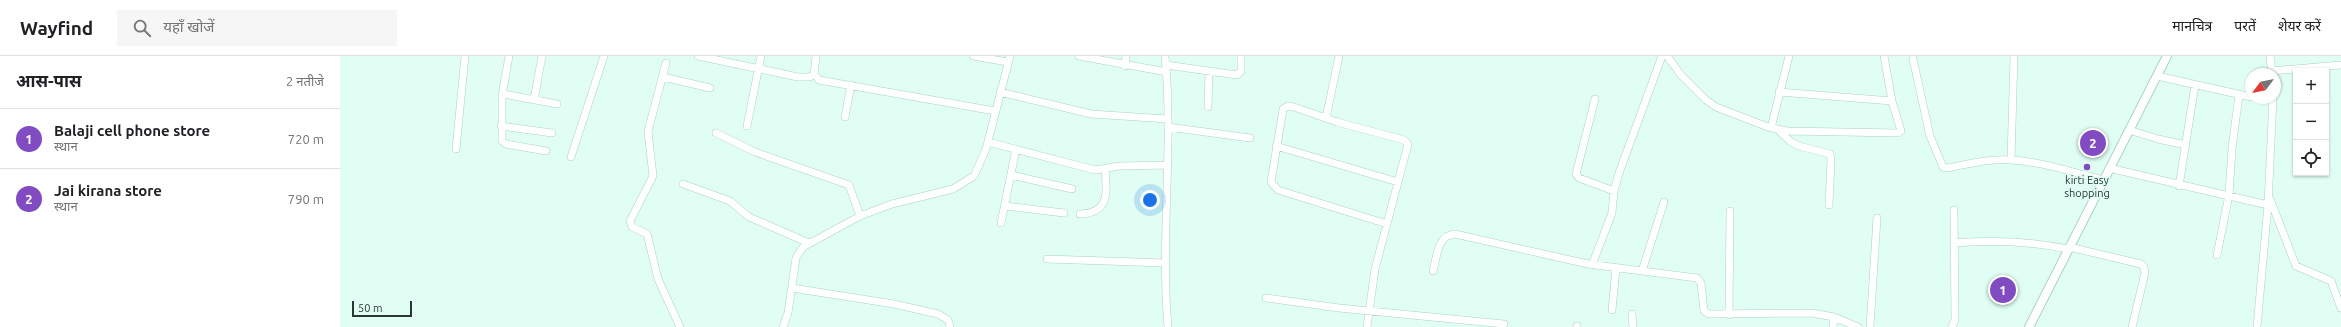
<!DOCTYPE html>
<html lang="hi">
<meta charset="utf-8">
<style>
body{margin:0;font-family:Ubuntu,"Noto Sans Devanagari",sans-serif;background:#f6f6f6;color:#202124}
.controls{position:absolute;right:12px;top:12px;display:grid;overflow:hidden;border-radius:0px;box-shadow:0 1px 3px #0004}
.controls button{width:36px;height:36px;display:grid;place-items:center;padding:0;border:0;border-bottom:1px solid #e0e0e0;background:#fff;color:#202124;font:20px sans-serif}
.compass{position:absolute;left:1905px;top:12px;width:36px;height:36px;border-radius:50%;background:#fff;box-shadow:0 1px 3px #0004;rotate:238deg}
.scale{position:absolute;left:12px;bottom:10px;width:60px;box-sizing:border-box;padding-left:4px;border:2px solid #293833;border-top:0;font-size:11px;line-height:14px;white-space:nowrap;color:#293833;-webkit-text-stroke:3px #e0fef3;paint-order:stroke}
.you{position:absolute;left:810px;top:144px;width:14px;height:14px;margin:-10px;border:3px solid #fff;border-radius:50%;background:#1a73e8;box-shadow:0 0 0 6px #1a73e833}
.badge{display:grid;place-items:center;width:26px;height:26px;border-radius:50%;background:#814bc2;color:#fff;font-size:13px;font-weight:700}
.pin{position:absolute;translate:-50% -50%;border:2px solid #fff;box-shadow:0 1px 4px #0006}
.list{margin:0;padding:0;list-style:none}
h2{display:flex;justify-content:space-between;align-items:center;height:52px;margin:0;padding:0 16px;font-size:17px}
h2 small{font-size:13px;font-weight:400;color:#757577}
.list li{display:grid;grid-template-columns:26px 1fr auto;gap:12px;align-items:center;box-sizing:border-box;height:60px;padding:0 16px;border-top:1px solid #e0e0e0}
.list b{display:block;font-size:15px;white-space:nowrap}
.list p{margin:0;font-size:13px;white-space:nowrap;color:#757577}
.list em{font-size:13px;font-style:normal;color:#757577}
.icon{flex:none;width:22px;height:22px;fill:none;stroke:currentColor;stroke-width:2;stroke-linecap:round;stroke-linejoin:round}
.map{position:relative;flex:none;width:2001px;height:271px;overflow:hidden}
header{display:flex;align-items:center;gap:24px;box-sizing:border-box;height:56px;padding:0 20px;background:#fff;border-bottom:1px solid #e0e0e0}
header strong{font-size:19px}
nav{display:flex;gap:22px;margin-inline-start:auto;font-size:14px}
.search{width:280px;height:36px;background:#f6f6f6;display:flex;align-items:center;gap:10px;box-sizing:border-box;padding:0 14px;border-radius:0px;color:#757577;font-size:15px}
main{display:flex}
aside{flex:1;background:#fff}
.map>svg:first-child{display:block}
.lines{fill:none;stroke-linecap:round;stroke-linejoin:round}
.minor-casing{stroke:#add2c5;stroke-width:8}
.tertiary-casing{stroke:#add2c5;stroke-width:10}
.minor{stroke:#fff;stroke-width:7}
.tertiary{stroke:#fff;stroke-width:8}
.poi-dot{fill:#814bc2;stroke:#e0fef3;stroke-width:1.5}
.labels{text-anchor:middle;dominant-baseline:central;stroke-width:3;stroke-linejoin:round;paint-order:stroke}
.poi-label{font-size:11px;fill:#293833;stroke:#e0fef3}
</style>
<header>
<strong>Wayfind</strong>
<div class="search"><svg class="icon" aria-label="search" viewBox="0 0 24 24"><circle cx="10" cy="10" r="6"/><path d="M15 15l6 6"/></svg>यहाँ खोजें</div>
<nav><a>मानचित्र</a><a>परतें</a><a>शेयर करें</a></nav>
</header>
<main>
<aside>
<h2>आस-पास<small>2 नतीजे</small></h2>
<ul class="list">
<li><span class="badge">1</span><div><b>Balaji cell phone store</b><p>स्थान</p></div><em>720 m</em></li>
<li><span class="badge">2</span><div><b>Jai kirana store</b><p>स्थान</p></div><em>790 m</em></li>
</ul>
</aside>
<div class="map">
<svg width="2001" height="271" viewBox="0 0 2001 271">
<rect width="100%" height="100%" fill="#e0fef3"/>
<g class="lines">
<defs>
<path id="minor" d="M 169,0 L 162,40 L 162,85 L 166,88 L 206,95
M 358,0 L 458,21 L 470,21 L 474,18
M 476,0 L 474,18 L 479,24 L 655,55
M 633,0 L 668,6
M 739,0 L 827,16
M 825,0 C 834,90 820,181 828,271
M 1327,0 L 1341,19 L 1366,44 L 1376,51 L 1428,71 L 1447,75 L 1558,77 L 1561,75 L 1552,45 L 1544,0
M 1930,0 L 1932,18
M 1573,3 L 1590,80 L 1603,111 L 1607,112 C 1623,109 1639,105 1655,104 C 1692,102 1728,115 1763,124
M 326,7 L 308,75 L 313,120 L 290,165 L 292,171 L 307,178 L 318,223 L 340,271
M 826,9 L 897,19 L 901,15 L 901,0
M 785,10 L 786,0
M 1931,15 L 2000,9
M 1817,20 L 1911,41
M 323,21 L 370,32
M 660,36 L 751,58 L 828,63
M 1439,36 L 1552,45
M 163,38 L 217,48
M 1255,43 L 1236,118 L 1239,122 L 1274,135
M 194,44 L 202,0
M 868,51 L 869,15
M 505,61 L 511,29
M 986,62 L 999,0
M 161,70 L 212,77
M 407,70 L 421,0
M 828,71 L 910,82
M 1431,72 L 1449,0
M 1438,74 L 1451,86 L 1459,90 L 1490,98 L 1491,103 L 1489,149
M 1789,74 L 1818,83 L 1846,89
M 376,77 L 415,96 L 509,129 L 520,160
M 648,86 L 755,114 L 779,110 L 826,109
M 936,90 L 1058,126
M 116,93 L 125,0
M 231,101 L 264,0
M 1671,104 L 1674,0
M 1769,112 L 1928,149
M 671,119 L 732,133
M 343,128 L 390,145 L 409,161 L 469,187
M 1839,130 L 1855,29
M 1930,143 L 1956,210 L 1991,225 L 2001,252
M 665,150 L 724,157
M 740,158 C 770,157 767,136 765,114
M 661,167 L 676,93
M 1614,187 C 1653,184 1690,185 1728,193
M 1729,191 L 1801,208 L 1804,211 L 1805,217 L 1792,271
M 1877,199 L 1889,139 L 1892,92 L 1899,39
M 707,203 L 826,207
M 1252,209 L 1272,157 L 1274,135 L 1279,117 L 1322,0
M 1093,215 C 1097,201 1097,179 1115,178 L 1248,208 L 1357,222 L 1361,227 L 1364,255 L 1369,258 L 1472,257 L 1494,261 L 1518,271
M 1302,215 L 1324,146
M 452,232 L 554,248 L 598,258 L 608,264 L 610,271
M 926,242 L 999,252 L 1164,268
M 1272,254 L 1276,212
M 1292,258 L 1293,271
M 1389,259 L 1390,155
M 1237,270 L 1237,271
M 443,271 L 448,257 L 456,202 L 463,191 L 520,160 L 552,148 L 613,133 L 634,120 L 646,93 L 670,0
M 1027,271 L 1035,213 L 1067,92 L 1068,88 L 1064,84 L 997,66 L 954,51 L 948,50 L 943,53 L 931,126 L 938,134 L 1047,168
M 1493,271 L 1494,261
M 1530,271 L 1537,162
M 1612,271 L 1615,264 L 1614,154
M 1917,271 L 1928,149 L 1933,42"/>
<path id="tertiary" d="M 1689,271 L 1827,0"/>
</defs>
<!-- minor casing -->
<use href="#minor" class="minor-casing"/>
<!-- tertiary casing -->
<use href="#tertiary" class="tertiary-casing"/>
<!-- minor -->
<use href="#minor" class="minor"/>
<!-- tertiary -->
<use href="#tertiary" class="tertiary"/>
</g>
<!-- markers -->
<circle class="poi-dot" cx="1747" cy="111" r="4"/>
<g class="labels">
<!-- poi labels -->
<g class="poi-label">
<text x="1747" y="124">kirti Easy<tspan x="1747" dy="13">shopping</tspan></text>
</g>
</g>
</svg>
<div class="controls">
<button>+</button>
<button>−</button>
<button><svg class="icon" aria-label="locate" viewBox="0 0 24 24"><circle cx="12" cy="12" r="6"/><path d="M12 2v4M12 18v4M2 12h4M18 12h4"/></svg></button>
</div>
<svg class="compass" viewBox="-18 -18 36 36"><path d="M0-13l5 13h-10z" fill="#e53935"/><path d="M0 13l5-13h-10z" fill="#757577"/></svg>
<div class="scale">50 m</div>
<div class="you"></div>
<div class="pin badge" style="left:1663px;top:234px">1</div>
<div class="pin badge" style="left:1753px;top:87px">2</div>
</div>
</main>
